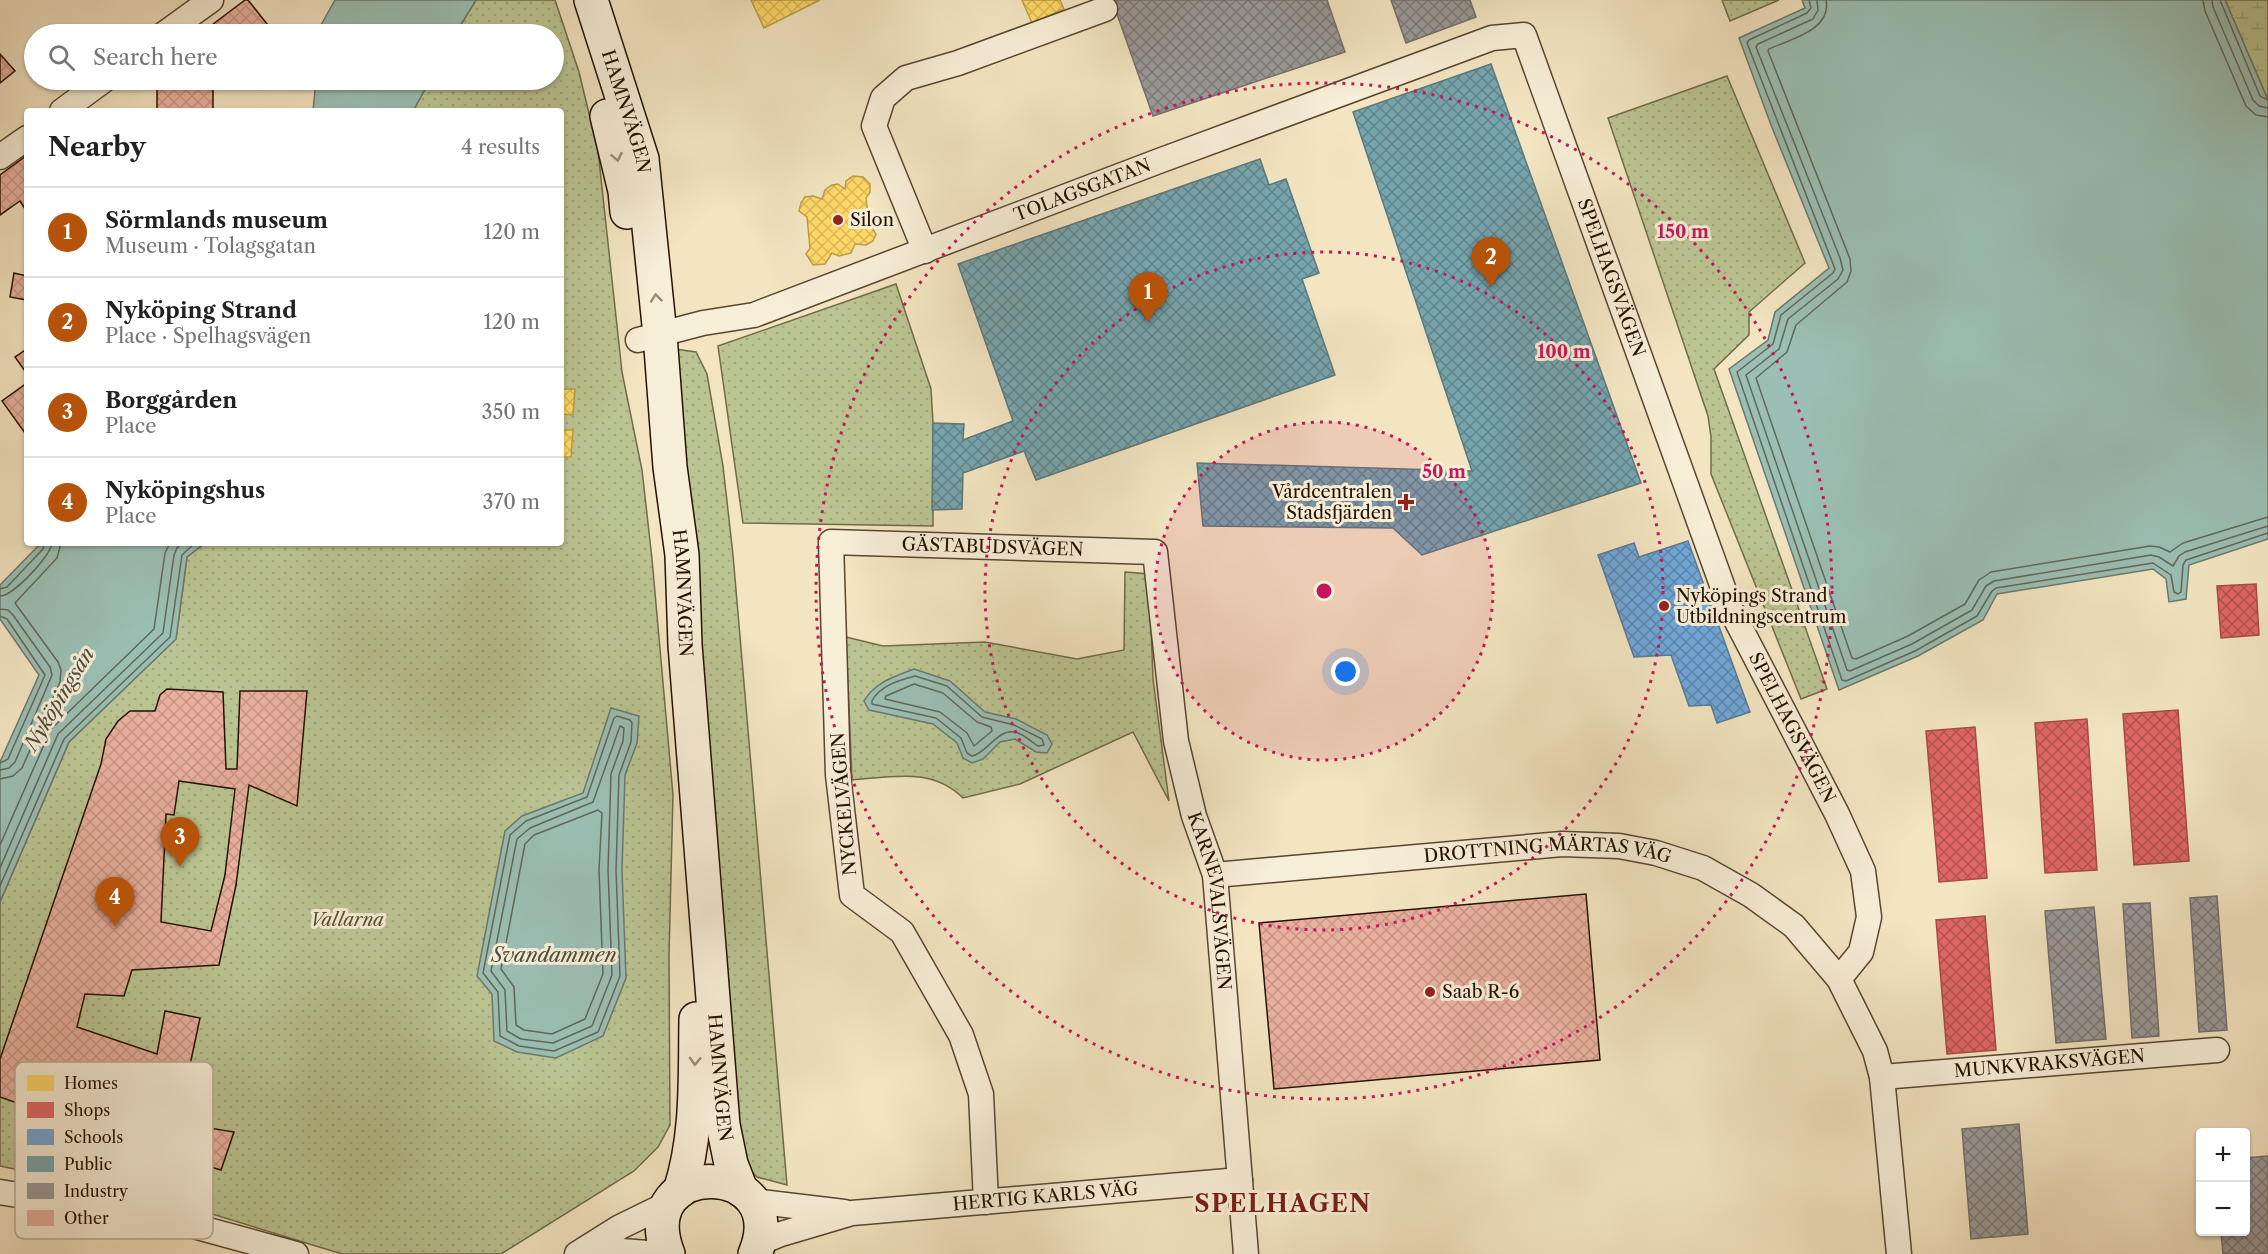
<!DOCTYPE html>
<meta charset="utf-8">
<style>
body{margin:0;font-family:"Libre Caslon Text",serif;background:#f6f6f6;color:#202124}
.controls{position:absolute;right:18px;bottom:18px;display:grid;overflow:hidden;border-radius:6px;box-shadow:0 2px 4px #0004}
.controls button{width:54px;height:54px;display:grid;place-items:center;padding:0;border:0;border-bottom:2px solid #e0e0e0;background:#fff;color:#202124;font:30px sans-serif}
.you{position:absolute;left:1346px;top:672px;width:21px;height:21px;margin:-15px;border:4px solid #fff;border-radius:50%;background:#1a73e8;box-shadow:0 0 0 9px #1a73e833}
.badge{display:grid;place-items:center;width:39px;height:39px;border-radius:50%;background:#b45309;color:#fff;font-size:20px;font-weight:700}
.pin{position:absolute;translate:-50% -50px;filter:drop-shadow(0 2px 3px #0008)}
.pin::after{content:'';position:absolute;top:32px;width:21px;height:18px;background:inherit;clip-path:polygon(0 0,100% 0,50% 100%)}
.list{margin:0;padding:0;list-style:none}
h2{display:flex;justify-content:space-between;align-items:center;height:78px;margin:0;padding:0 24px;font-size:26px}
h2 small{font-size:20px;font-weight:400;color:#757577}
.list li{display:grid;grid-template-columns:39px 1fr auto;gap:18px;align-items:center;box-sizing:border-box;height:90px;padding:0 24px;border-top:2px solid #e0e0e0}
.list b{display:block;font-size:22px;white-space:nowrap}
.list p{margin:0;font-size:20px;white-space:nowrap;color:#757577}
.list em{font-size:20px;font-style:normal;color:#757577}
.icon{flex:none;width:33px;height:33px;fill:none;stroke:currentColor;stroke-width:2;stroke-linecap:round;stroke-linejoin:round}
.map{position:relative;flex:none;width:2268px;height:1254px;overflow:hidden}
.search{position:absolute;background:#fff;box-shadow:0 2px 4px #0004;left:24px;top:24px;width:540px;height:66px;display:flex;align-items:center;gap:15px;box-sizing:border-box;padding:0 21px;border-radius:33px;color:#757577;font-size:22px}
.panel{position:absolute;background:#fff;box-shadow:0 2px 4px #0004;left:24px;top:108px;width:540px;height:438px;border-radius:6px}
.map>svg:first-child{display:block}
.grass{fill:url(#grass-dots);stroke:#706b4a;stroke-width:1.5}
.wetland{fill:url(#wetland-marsh);stroke:#706b4a;stroke-width:1.5}
.water{fill:#9bbfb4;stroke:#6b796c;stroke-width:1.5}
.homes{fill:url(#homes-cross-hatch);stroke:#bd9d47;stroke-width:1.5}
.shops{fill:url(#shops-cross-hatch);stroke:#a84c47;stroke-width:1.5}
.schools{fill:url(#schools-cross-hatch);stroke:#587b9a;stroke-width:1.5}
.public{fill:url(#public-cross-hatch);stroke:#5d797a;stroke-width:1.5}
.industry{fill:url(#industry-cross-hatch);stroke:#76706b;stroke-width:1.5}
.lines{fill:none;stroke-linecap:round;stroke-linejoin:round}
.shore{stroke:#60685a;stroke-width:1.5}
.building{fill:url(#building-cross-hatch);stroke:#241100;stroke-width:1.5;fill-rule:evenodd}
.street-casing{stroke:#584630;stroke-width:27}
.secondary-casing{stroke:#241100;stroke-width:36}
.street{stroke:#f7eed7;stroke-width:24}
.secondary{stroke:#f7eed7;stroke-width:33}
.oneway{stroke:#988b76}
.ring{fill:none;stroke:#c2185b;stroke-width:3;stroke-dasharray:3 6}
.poi-dot{fill:#8f2418;stroke:#f7eed7;stroke-width:2}
.labels{text-anchor:middle;dominant-baseline:central;stroke-width:6;stroke-linejoin:round;paint-order:stroke}
.street-label{font-size:18px;fill:#241100;stroke:#f7eed7}
.poi-label{font-size:18px;fill:#241100;stroke:#f7eed7;text-anchor:start}
.park-label{font-size:18px;font-style:italic;fill:#595033;stroke:#f7eed7}
.water-label{font-size:20px;font-style:italic;fill:#4e4e3f;stroke:#f7eed7}
.district-label{font-size:24px;font-weight:bold;letter-spacing:1.5px;fill:#7a1f14;stroke:#f7eed7}
.key{fill:#f7eed7;stroke:#b8ac96;stroke-width:1.5}
.key-label{font-size:16px;fill:#241100}
.centre{fill:#c2185b;stroke:#f7eed7;stroke-width:3}
.ring-label{font-size:18px;text-anchor:middle;font-weight:bold;fill:#c2185b;stroke:#f7eed7;stroke-width:6;stroke-linejoin:round;paint-order:stroke}
</style>
<div class="map">
<svg width="2268" height="1254" viewBox="0 0 2268 1254">
<defs>
<pattern id="grass-dots" width="8" height="8" patternUnits="userSpaceOnUse" patternTransform="scale(1.5)"><rect width="8" height="8" fill="#bbc593"/><path d="M2 2h.1M6 6h.1" fill="none" stroke="#a1a87d" stroke-width="1.8" stroke-linecap="round"/></pattern>
<pattern id="wetland-marsh" width="20" height="14" patternUnits="userSpaceOnUse" patternTransform="scale(1.5)"><rect width="20" height="14" fill="#bbc593"/><path d="M1 5h8M5 5V1M11 12h8M15 12V8" fill="none" stroke="#a1a87d"/></pattern>
<pattern id="homes-cross-hatch" width="8" height="8" patternUnits="userSpaceOnUse" patternTransform="scale(1.5)"><rect width="8" height="8" fill="#ffd966"/><path d="M0 0l8 8M0 8l8-8" fill="none" stroke="#dab957"/></pattern>
<pattern id="shops-cross-hatch" width="8" height="8" patternUnits="userSpaceOnUse" patternTransform="scale(1.5)"><rect width="8" height="8" fill="#e06666"/><path d="M0 0l8 8M0 8l8-8" fill="none" stroke="#b55352"/></pattern>
<pattern id="schools-cross-hatch" width="8" height="8" patternUnits="userSpaceOnUse" patternTransform="scale(1.5)"><rect width="8" height="8" fill="#6fa8dc"/><path d="M0 0l8 8M0 8l8-8" fill="none" stroke="#5b87b0"/></pattern>
<pattern id="public-cross-hatch" width="8" height="8" patternUnits="userSpaceOnUse" patternTransform="scale(1.5)"><rect width="8" height="8" fill="#76a5af"/><path d="M0 0l8 8M0 8l8-8" fill="none" stroke="#61858c"/></pattern>
<pattern id="industry-cross-hatch" width="8" height="8" patternUnits="userSpaceOnUse" patternTransform="scale(1.5)"><rect width="8" height="8" fill="#999"/><path d="M0 0l8 8M0 8l8-8" fill="none" stroke="#7d7b7a"/></pattern>
<pattern id="building-cross-hatch" width="8" height="8" patternUnits="userSpaceOnUse" patternTransform="scale(1.5)"><rect width="8" height="8" fill="#e9b09e"/><path d="M0 0l8 8M0 8l8-8" fill="none" stroke="#c89686"/></pattern>
</defs>
<rect width="100%" height="100%" fill="#f3e5c2"/>
<filter id="stains"><feTurbulence type="fractalNoise" baseFrequency=".00333" numOctaves="4"/><feColorMatrix values="0 0 0 0 .2 0 0 0 0 .09 0 0 0 0 .02 0 0 0 .5 -.17"/></filter>
<radialGradient id="worn" r=".72"><stop offset=".6" stop-color="#630" stop-opacity="0"/><stop offset="1" stop-color="#630" stop-opacity=".3"/></radialGradient>
<!-- grass -->
<path class="grass" d="M 476,0 L 555,0 L 579,72 L 598,151 L 622,372 L 642,470 L 652,559 L 673,795 L 669,956 L 670,1125 L 658,1147 L 634,1171 L 501,1254 L 342,1254 L 173,1202 L 0,1166 L 0,902 L 69,742 L 176,639 L 187,557 L 205,543 L 561,543 L 561,111 L 413,111 L 430,80 L 554,80 L 554,34 L 455,34 Z
M 1722,0 L 1779,0 L 1730,21 Z
M 1727,76 L 1805,263 L 1749,312 L 1749,335 L 1714,369 L 1827,689 L 1801,699 L 1711,474 L 1711,437 L 1708,416 L 1608,118 Z
M 896,284 L 931,389 L 933,423 L 933,526 L 743,523 L 718,346 Z
M 675,349 L 696,352 L 707,374 L 723,466 L 733,555 L 787,1185 L 757,1177 L 738,1157 Z
M 1125,572 L 1149,574 L 1153,679 L 1169,801 L 1133,732 L 1020,784 L 963,798 C 932,767 892,777 852,780 L 846,637 L 883,646 L 985,642 L 1077,659 L 1124,650 Z"/>
<!-- wetland -->
<path class="wetland" d="M 2225,0 L 2268,0 L 2268,100 Z"/>
<!-- water -->
<path class="water" d="M 335,0 L 476,0 L 455,34 L 320,34 L 320,27 Z
M 1802,0 L 2225,0 L 2268,100 L 2268,539 L 2189,565 L 2186,599 L 2169,602 L 2166,579 L 2153,569 L 1997,594 L 1983,620 L 1918,656 L 1839,690 L 1729,369 L 1768,340 L 1775,312 L 1829,268 L 1771,125 L 1739,38 L 1805,8 Z
M 316,80 L 430,80 L 413,111 L 313,111 Z
M 41,543 L 205,543 L 187,557 L 176,639 L 69,742 L 0,902 L 0,762 L 39,675 L 0,619 L 0,585 Z
M 914,669 L 950,681 L 985,712 L 1016,719 L 1047,735 L 1052,744 L 1047,753 L 1036,752 L 1015,739 L 1000,742 L 983,759 L 972,763 L 963,758 L 957,743 L 933,724 L 869,710 L 864,701 C 875,682 894,677 914,669 Z
M 611,708 L 639,716 L 637,743 L 625,775 L 622,870 L 626,978 L 603,1036 L 556,1058 L 517,1052 L 494,1041 L 492,994 L 477,976 L 505,831 L 522,816 L 583,793 Z"/>
<!-- homes -->
<path class="homes" d="M 751,0 L 820,0 L 764,28 Z
M 1022,0 L 1060,0 L 1064,9 L 1032,23 Z
M 853,176 L 863,177 L 870,184 L 870,192 L 866,198 L 869,223 L 876,234 L 873,241 L 866,245 L 855,244 L 851,253 L 839,256 L 832,253 L 825,264 L 813,265 L 806,254 L 810,248 L 807,217 L 799,211 L 801,203 L 805,197 L 813,196 L 822,199 L 825,190 L 832,185 L 838,184 L 845,189 L 846,181 Z
M 561,389 L 575,389 L 573,415 L 561,414 Z
M 561,430 L 573,430 L 571,457 L 561,457 Z"/>
<!-- shops -->
<path class="shops" d="M 2256,584 L 2259,635 L 2221,638 L 2217,586 Z
M 2178,710 L 2189,861 L 2134,865 L 2123,714 Z
M 2087,719 L 2097,870 L 2045,873 L 2035,723 Z
M 1975,727 L 1987,878 L 1939,882 L 1926,731 Z
M 1985,916 L 1996,1050 L 1947,1054 L 1936,920 Z"/>
<!-- schools -->
<path class="schools" d="M 1688,541 L 1750,712 L 1717,723 L 1711,705 L 1689,706 L 1671,655 L 1634,657 L 1598,555 L 1634,543 L 1639,557 Z"/>
<!-- public -->
<path class="public" d="M 1491,64 L 1641,483 L 1422,555 L 1393,528 L 1203,526 L 1197,463 L 1472,471 L 1353,112 Z
M 1260,159 L 1269,185 L 1286,179 L 1319,273 L 1302,279 L 1335,375 L 1036,480 L 1024,451 L 963,473 L 962,509 L 932,510 L 933,423 L 964,424 L 963,440 L 1013,421 L 958,264 Z"/>
<!-- industry -->
<path class="industry" d="M 1112,0 L 1327,0 L 1345,52 L 1153,116 Z
M 1391,0 L 1470,0 L 1476,17 L 1406,43 Z
M 2217,896 L 2227,1030 L 2199,1032 L 2190,898 Z
M 2150,903 L 2159,1036 L 2132,1038 L 2123,904 Z
M 2094,907 L 2106,1039 L 2056,1043 L 2045,911 Z
M 2019,1124 L 2028,1234 L 1971,1239 L 1962,1129 Z
M 2268,1156 L 2268,1254 L 2223,1254 L 2221,1232 L 2246,1232 L 2246,1158 Z"/>
<g class="lines">
<!-- shore -->
<path class="shore" d="M 1809,0 L 1811,8 L 1807,13 L 1749,40 L 1747,43 L 1835,269 L 1833,273 L 1781,315 L 1773,344 L 1737,372 L 1842,680 L 1846,681 L 1915,651 L 1977,616 L 1992,591 L 1996,588 L 2153,563 L 2171,575 L 2174,592 L 2178,594 L 2181,592 L 2183,565 L 2186,560 L 2268,533
M 1817,0 L 1818,10 L 1813,19 L 1758,44 L 1756,47 L 1840,258 L 1843,270 L 1838,279 L 1788,319 L 1779,349 L 1746,375 L 1847,670 L 1850,671 L 1912,644 L 1972,610 L 1986,586 L 1994,581 L 2151,555 L 2159,557 L 2173,566 L 2179,556 L 2185,552 L 2268,526
M 1826,0 C 1832,30 1791,39 1769,49 L 1768,51 L 1850,259 L 1851,271 L 1847,282 L 1796,325 L 1787,352 L 1756,378 L 1852,658 L 1856,659 L 1908,636 L 1965,604 L 1979,580 L 1991,572 L 2150,546 L 2159,547 L 2170,552 L 2183,543 L 2268,517
M 2203,0 L 2205,11 L 2246,106 L 2256,115 L 2268,117
M 2212,0 L 2213,7 L 2253,100 L 2259,106 L 2268,108
M 2220,0 L 2260,96 L 2268,100
M 0,589 L 7,587 L 43,549 L 44,543
M 0,596 C 13,596 51,556 52,543
M 0,609 L 8,610 L 13,615 L 50,667 L 52,675 L 15,762 L 9,768 L 0,770
M 0,616 L 7,619 L 45,675 L 8,759 L 0,763
M 915,676 L 947,686 L 982,717 L 1014,725 L 1042,739 L 1044,745 L 1038,746 C 1032,742 1024,735 1018,733 C 998,726 988,753 972,756 L 967,753 L 961,738 L 936,718 L 872,704 L 872,701 C 879,686 900,680 915,676 Z
M 914,684 L 943,693 L 977,722 L 991,727 L 992,731 L 974,746 L 967,733 L 940,712 L 885,699 L 886,696 Z
M 617,716 L 630,720 L 632,723 L 631,742 L 619,775 L 616,870 L 620,976 L 598,1032 L 554,1051 L 519,1046 L 500,1036 L 498,992 L 483,973 L 510,835 L 526,821 L 587,797 L 614,718 Z
M 620,726 L 624,728 L 623,741 L 611,774 L 608,870 L 612,975 L 592,1026 L 553,1043 L 521,1039 L 507,1031 L 505,990 L 491,971 L 517,839 L 530,828 L 593,802 Z
M 0,779 L 13,776 L 22,768 L 60,682 L 61,670 L 58,662 L 15,603 L 57,558 L 61,543
M 598,810 L 602,813 L 599,870 L 603,974 L 585,1019 L 552,1034 L 524,1030 L 516,1025 L 514,987 L 501,969 L 525,844 L 534,835 Z
M 0,845 L 51,729 L 154,629 L 165,553 L 170,543
M 0,868 L 58,734 L 163,633 L 174,555 L 177,548 L 183,543
M 0,886 L 64,739 L 170,637 L 182,555 L 195,543"/>
</g>
<!-- building -->
<path class="building" d="M 245,0 L 248,0 L 275,34 L 200,34 Z
M 0,54 L 15,71 L 0,83 Z
M 157,80 L 225,80 L 213,89 L 213,111 L 157,111 Z
M 26,156 L 27,212 L 20,201 L 0,215 L 0,175 Z
M 14,273 L 27,276 L 27,300 L 10,297 Z
M 27,349 L 27,374 L 15,357 Z
M 27,383 L 27,432 L 25,433 L 2,401 Z
M 167,689 L 223,692 L 226,769 L 237,769 L 240,691 L 307,691 L 297,806 L 249,785 L 236,885 L 219,965 L 132,970 L 124,996 L 85,994 L 77,1027 L 157,1054 L 165,1011 L 200,1018 L 174,1140 L 196,1153 L 204,1127 L 234,1132 L 221,1170 L 142,1147 L 0,1097 L 0,1059 L 101,764 L 106,739 L 118,721 L 130,711 L 155,711 L 160,695 ZM 179,781 L 235,789 L 225,875 L 211,931 L 161,922 L 166,814 L 174,815 Z
M 1586,894 L 1600,1060 L 1274,1089 L 1259,923 Z"/>
<g class="lines">
<defs>
<g id="street">
<path d="M 164,34 L 211,0"/>
<path d="M 62,111 L 104,80"/>
<path d="M 0,157 L 27,138"/>
<path d="M 925,251 L 874,126 L 883,98 L 906,78 L 958,63 L 1105,9"/>
<path id="s1" d="M 638,340 L 703,323 L 754,315 L 1159,161 L 1492,38 L 1524,35 L 1731,610 L 1837,814 L 1863,871 L 1869,917 L 1861,952 L 1839,979 L 1875,1051 L 1882,1077 L 1899,1254"/>
<path id="s2" d="M 1215,875 L 1562,844 L 1619,846 L 1656,853 L 1703,868 L 1751,895 L 1794,926 L 1839,979"/>
<path id="s3" d="M 1882,1077 L 2217,1050"/>
<path d="M 0,1192 L 168,1219 L 296,1254"/>
<path d="M 752,1201 L 844,1212"/>
<path id="s4" d="M 986,1202 L 981,1094 L 961,1035 L 902,932 L 852,895 L 838,775 L 831,542 L 1155,552 L 1176,741 L 1194,816 L 1215,875 L 1246,1254"/>
<path id="s5" d="M 759,1243 L 781,1234 L 852,1213 L 1240,1180"/>
<path d="M 577,1254 L 620,1227 L 669,1203"/>
<path d="M 604,1254 L 622,1251 L 661,1254"/>
</g>
<g id="secondary">
<path id="s6" d="M 591,0 L 642,159 L 660,335 L 670,467 L 682,555 L 685,645 L 723,1125 L 731,1164 L 741,1190"/>
<path d="M 607,116 L 625,191 L 627,212"/>
<path d="M 680,1191 C 698,1136 695,1077 696,1019"/>
<path d="M 668,1254 C 630,1155 794,1160 755,1254"/>
</g>
</defs>
<!-- street casing -->
<use href="#street" class="street-casing"/>
<!-- secondary casing -->
<use href="#secondary" class="secondary-casing"/>
<!-- street -->
<use href="#street" class="street"/>
<!-- secondary -->
<use href="#secondary" class="secondary"/>
</g>
<!-- one-way arrows -->
<defs><path id="oneway-chevron" d="M-2-3.5L2.5 0L-2 3.5" fill="none" stroke-width="1.6" stroke-linecap="round" stroke-linejoin="round" transform="scale(1.5)"/></defs>
<g class="oneway">
<use href="#oneway-chevron" transform="translate(617 157) rotate(78)"/>
<use href="#oneway-chevron" transform="translate(656 298) rotate(-96)"/>
<use href="#oneway-chevron" transform="translate(695 1061) rotate(92)"/>
</g>
<!-- distance rings -->
<circle cx="1324" cy="591" r="169" fill="#c2185b" fill-opacity=".12"/>
<g class="ring">
<circle cx="1324" cy="591" r="169"/>
<circle cx="1324" cy="591" r="339"/>
<circle cx="1324" cy="591" r="508"/>
</g>
<!-- markers -->
<g class="poi-dot">
<circle cx="838" cy="220" r="6"/>
<path d="M1403 493h6v6h6v6h-6v6h-6v-6h-6v-6h6z"/>
<circle cx="1664" cy="606" r="6"/>
<circle cx="1430" cy="992" r="6"/>
</g>
<g class="labels">
<!-- street labels -->
<g class="street-label">
<text stroke="none"><textPath href="#s6" startOffset="117">HAMNVÄGEN</textPath></text>
<text stroke="none"><textPath href="#s1" startOffset="470">TOLAGSGATAN</textPath></text>
<text stroke="none"><textPath href="#s1" startOffset="1197">SPELHAGSVÄGEN</textPath></text>
<text stroke="none"><textPath href="#s4" startOffset="867">GÄSTABUDSVÄGEN</textPath></text>
<text stroke="none"><textPath href="#s6" startOffset="603">HAMNVÄGEN</textPath></text>
<text stroke="none"><textPath href="#s1" startOffset="1683">SPELHAGSVÄGEN</textPath></text>
<text transform="translate(844 804) rotate(-95)">NYCKELVÄGEN</text>
<text stroke="none"><textPath href="#s2" startOffset="334">DROTTNING MÄRTAS VÄG</textPath></text>
<text stroke="none"><textPath href="#s4" startOffset="1384">KARNEVALSVÄGEN</textPath></text>
<text stroke="none"><textPath href="#s3" startOffset="168">MUNKVRAKSVÄGEN</textPath></text>
<text stroke="none"><textPath href="#s6" startOffset="1089">HAMNVÄGEN</textPath></text>
<text stroke="none"><textPath href="#s5" startOffset="292">HERTIG KARLS VÄG</textPath></text>
</g>
<!-- poi labels -->
<g class="poi-label">
<text x="850" y="220">Silon</text>
<text x="1392" y="492" text-anchor="end">Vårdcentralen<tspan x="1392" dy="21">Stadsfjärden</tspan></text>
<text x="1676" y="596">Nyköpings Strand<tspan x="1676" dy="21">Utbildningscentrum</tspan></text>
<text x="1442" y="992">Saab R-6</text>
</g>
<!-- park labels -->
<g class="park-label">
<text x="347" y="920">Vallarna</text>
</g>
<!-- water labels -->
<g class="water-label">
<text transform="translate(59 699) rotate(-59)">Nyköpingsån</text>
<text x="554" y="955">Svandammen</text>
</g>
<!-- district labels -->
<g class="district-label">
<text x="1283" y="1203">SPELHAGEN</text>
</g>
</g>
<!-- legend -->
<rect x="15" y="1062" width="198" height="177" rx="9" class="key"/>
<rect x="27" y="1075" width="27" height="16" fill="#ffd966"/>
<rect x="27" y="1102" width="27" height="16" fill="#e06666"/>
<rect x="27" y="1129" width="27" height="16" fill="#6fa8dc"/>
<rect x="27" y="1156" width="27" height="16" fill="#76a5af"/>
<rect x="27" y="1183" width="27" height="16" fill="#999"/>
<rect x="27" y="1210" width="27" height="16" fill="#e9b09e"/>
<g class="key-label">
<text x="64" y="1089">Homes</text>
<text x="64" y="1116">Shops</text>
<text x="64" y="1143">Schools</text>
<text x="64" y="1170">Public</text>
<text x="64" y="1197">Industry</text>
<text x="64" y="1224">Other</text>
</g>
<circle cx="1324" cy="591" r="9" class="centre"/>
<g class="ring-label">
<text x="1683" y="238">150 m</text>
<text x="1564" y="358">100 m</text>
<text x="1444" y="478">50 m</text>
</g>
<rect width="100%" height="100%" filter="url(#stains)"/>
<rect width="100%" height="100%" fill="url(#worn)"/>
</svg>
<div class="controls">
<button>+</button>
<button>−</button>
</div>
<div class="you"></div>
<div class="pin badge" style="left:1148px;top:322px">1</div>
<div class="pin badge" style="left:1491px;top:287px">2</div>
<div class="pin badge" style="left:180px;top:867px">3</div>
<div class="pin badge" style="left:115px;top:927px">4</div>
<div class="search"><svg class="icon" aria-label="search" viewBox="0 0 24 24"><circle cx="10" cy="10" r="6"/><path d="M15 15l6 6"/></svg>Search here</div>
<section class="panel">
<h2>Nearby<small>4 results</small></h2>
<ul class="list">
<li><span class="badge">1</span><div><b>Sörmlands museum</b><p>Museum · Tolagsgatan</p></div><em>120 m</em></li>
<li><span class="badge">2</span><div><b>Nyköping Strand</b><p>Place · Spelhagsvägen</p></div><em>120 m</em></li>
<li><span class="badge">3</span><div><b>Borggården</b><p>Place</p></div><em>350 m</em></li>
<li><span class="badge">4</span><div><b>Nyköpingshus</b><p>Place</p></div><em>370 m</em></li>
</ul>
</section>
</div>
